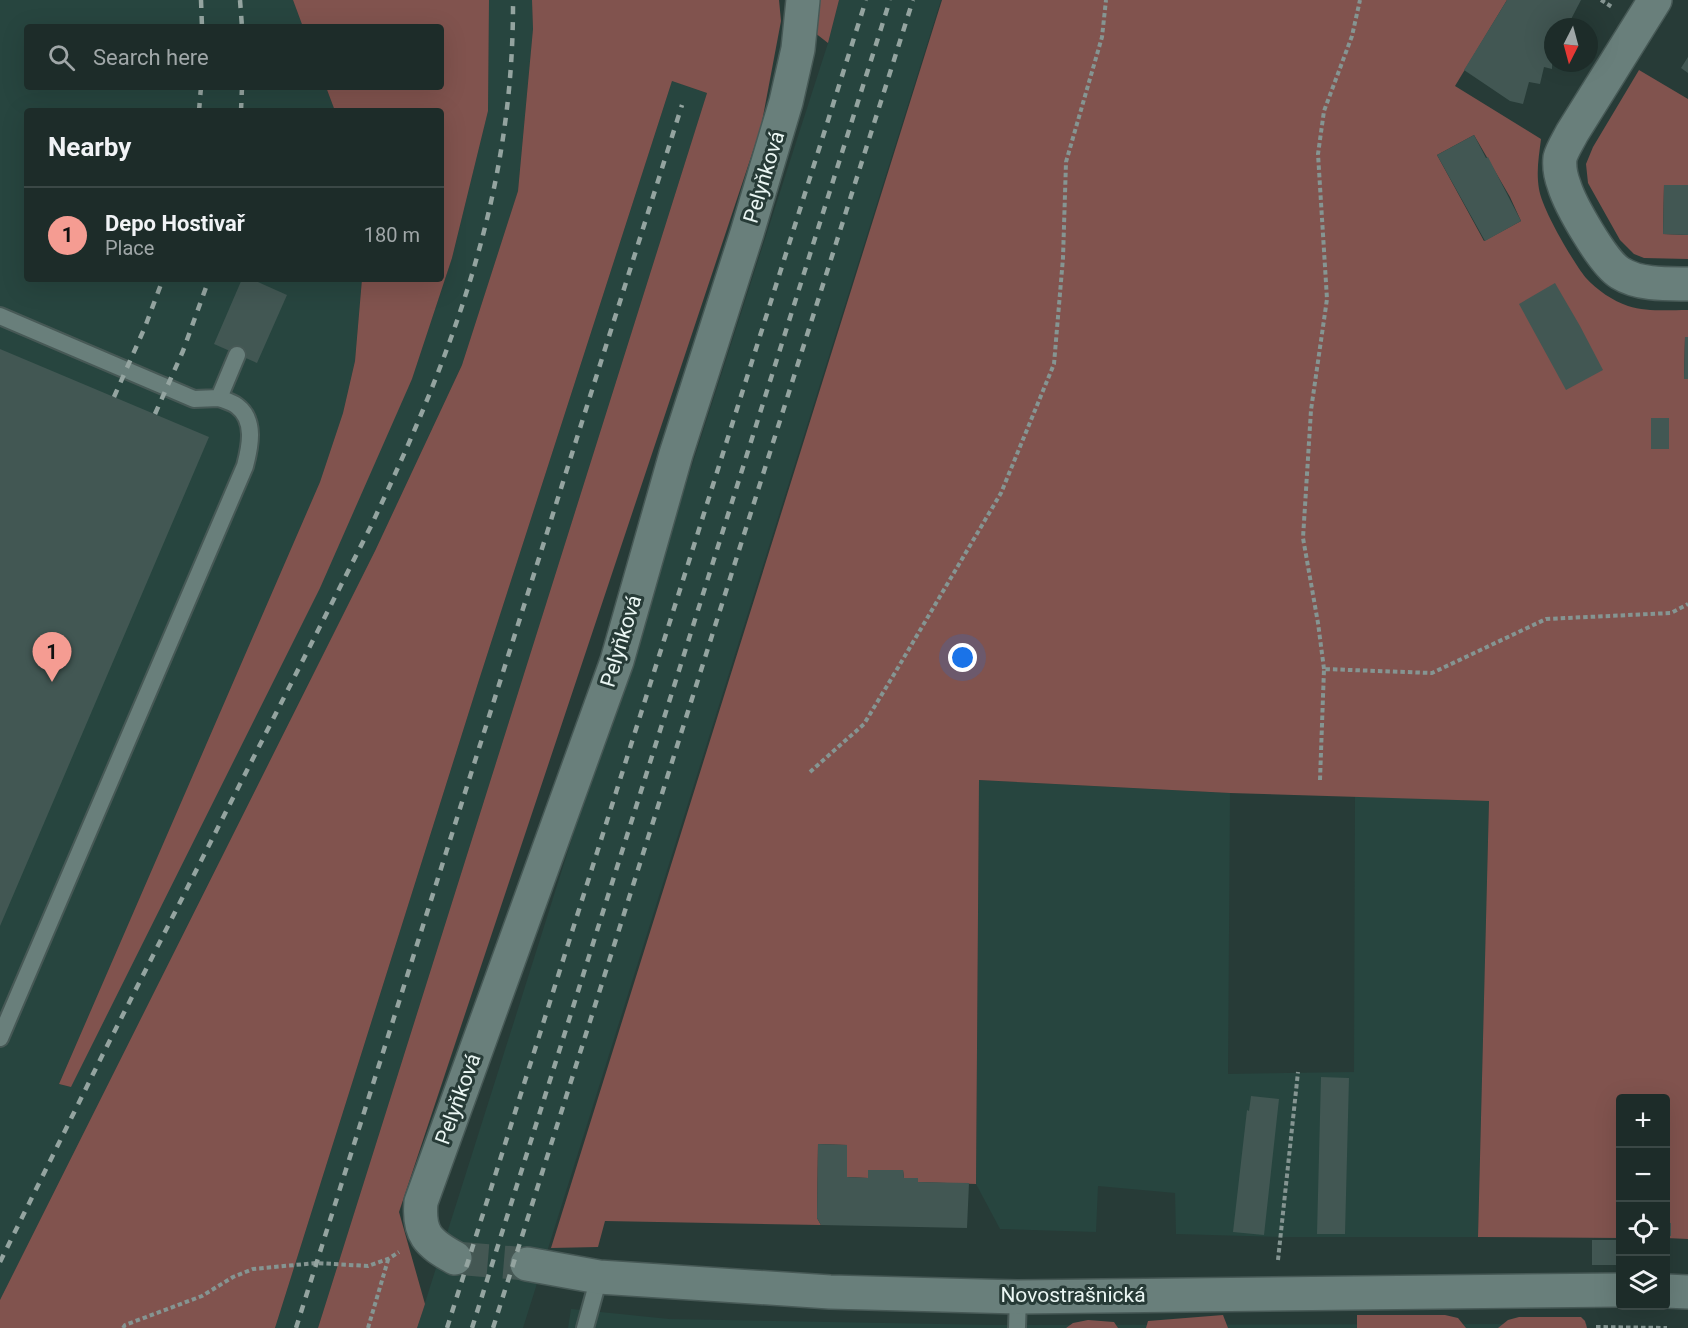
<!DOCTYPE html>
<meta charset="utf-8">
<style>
body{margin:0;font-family:Roboto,sans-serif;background:#2a3835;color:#f1f3f6}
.controls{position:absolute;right:18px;bottom:18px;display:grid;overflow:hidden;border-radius:6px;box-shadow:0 6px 24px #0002}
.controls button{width:54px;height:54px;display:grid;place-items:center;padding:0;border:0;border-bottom:2px solid #3b4846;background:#1d2c29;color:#f1f3f6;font:30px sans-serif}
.compass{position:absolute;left:1544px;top:18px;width:54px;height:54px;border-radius:50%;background:#1d2c29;box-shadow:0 6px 24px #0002;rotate:186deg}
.you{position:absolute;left:963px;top:658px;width:21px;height:21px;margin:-15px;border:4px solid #fff;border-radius:50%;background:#1a73e8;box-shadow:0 0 0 9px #1a73e833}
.badge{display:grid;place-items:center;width:39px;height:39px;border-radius:50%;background:#f59c92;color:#111;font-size:20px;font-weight:700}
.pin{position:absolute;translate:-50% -50px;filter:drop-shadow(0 2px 3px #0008)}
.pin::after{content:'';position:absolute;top:32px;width:21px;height:18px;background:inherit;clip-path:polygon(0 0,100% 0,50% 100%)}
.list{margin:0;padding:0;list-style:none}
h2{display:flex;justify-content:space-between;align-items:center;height:78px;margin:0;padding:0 24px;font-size:26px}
h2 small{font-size:20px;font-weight:400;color:#a0a7a8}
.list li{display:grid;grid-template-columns:39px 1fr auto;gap:18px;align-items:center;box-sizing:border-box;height:96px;padding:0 24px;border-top:2px solid #3b4846}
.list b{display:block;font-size:22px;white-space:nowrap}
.list p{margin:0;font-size:20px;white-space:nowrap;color:#a0a7a8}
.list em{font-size:20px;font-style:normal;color:#a0a7a8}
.icon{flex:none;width:33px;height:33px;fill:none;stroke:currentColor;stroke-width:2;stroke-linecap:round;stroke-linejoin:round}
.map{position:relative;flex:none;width:1688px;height:1328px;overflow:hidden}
.search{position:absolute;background:#1d2c29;box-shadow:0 6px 24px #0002;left:24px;top:24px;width:420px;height:66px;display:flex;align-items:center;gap:15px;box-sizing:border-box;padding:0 21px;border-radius:6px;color:#a0a7a8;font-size:22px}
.panel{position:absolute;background:#1d2c29;box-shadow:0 6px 24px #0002;left:24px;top:108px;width:420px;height:174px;border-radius:6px}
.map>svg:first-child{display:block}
.built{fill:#27453f}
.green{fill:#81534e;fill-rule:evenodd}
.building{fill:#425753}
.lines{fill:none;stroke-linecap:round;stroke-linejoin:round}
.street-tunnel{stroke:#445753;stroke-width:33;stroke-dasharray:33 16;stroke-linecap:butt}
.lane-casing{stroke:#475956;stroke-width:20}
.street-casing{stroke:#475956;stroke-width:36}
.path{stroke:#859592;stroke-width:4;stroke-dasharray:4.5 3;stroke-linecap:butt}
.lane{stroke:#697f7b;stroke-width:16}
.street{stroke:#697f7b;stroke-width:33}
.rail{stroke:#94a4a0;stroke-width:4.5;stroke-dasharray:8 8;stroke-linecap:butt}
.labels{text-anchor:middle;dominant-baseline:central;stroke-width:6;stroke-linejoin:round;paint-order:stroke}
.street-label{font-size:21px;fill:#eaf6f3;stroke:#273b37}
</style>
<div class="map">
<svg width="1688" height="1328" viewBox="0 0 1688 1328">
<rect width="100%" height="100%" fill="#273b37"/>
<!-- built -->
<path class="built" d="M 0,0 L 293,0 L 303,27 L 27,27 L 27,87 L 326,87 L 335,111 L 27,111 L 27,279 L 362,279 L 355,361 L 343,413 L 320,482 L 59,1084 L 70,1087 L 412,379 L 452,258 L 488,111 L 489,0 L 532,0 L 533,29 L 518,191 L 462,365 L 375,551 L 0,1300 Z
M 839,0 L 941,0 L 523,1328 L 417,1328 L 573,835 L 828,43 Z
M 672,81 L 707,93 L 318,1328 L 275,1328 L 479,680 Z
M 979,780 L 1230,793 L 1228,1074 L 1354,1072 L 1355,796 L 1489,801 L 1478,1237 L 1281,1237 L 1176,1234 L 1175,1193 L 1098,1186 L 1096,1232 L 1000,1229 L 976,1184 Z
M 571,1309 L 669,1319 L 994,1325 L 1587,1324 L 1587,1328 L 568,1328 Z"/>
<!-- green -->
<path class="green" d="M 293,0 L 489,0 L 488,111 L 452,258 L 412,379 L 320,588 L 71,1087 L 59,1084 L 320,482 L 343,413 L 355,361 L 362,279 L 441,279 L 441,111 L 335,111 L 326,87 L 441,87 L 441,27 L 303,27 Z
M 532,0 L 779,0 L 781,21 L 761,127 L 399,1212 L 425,1304 L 417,1328 L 318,1328 L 707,93 L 672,81 L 479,680 L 275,1328 L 0,1328 L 0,1300 L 375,551 L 462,365 L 518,191 L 533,29 Z
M 813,0 L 839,0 L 828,43 L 810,29 Z
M 942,0 L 1507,0 L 1455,86 L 1541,139 C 1539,156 1536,171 1539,189 C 1542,209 1573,262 1586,278 C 1597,290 1613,301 1628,306 C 1647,312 1669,310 1688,310 L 1688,337 L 1685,337 L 1684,378 L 1688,379 L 1688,1239 L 1666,1238 L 1666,1236 L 1671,1235 L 1671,1223 L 1666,1223 L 1666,1098 L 1620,1098 L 1620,1238 L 1478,1237 L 1489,801 L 1230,793 L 979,780 L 976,1184 L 918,1182 L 918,1178 L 904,1178 L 903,1170 L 869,1170 L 868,1178 L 847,1177 L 847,1145 L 818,1144 L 817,1218 L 821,1225 L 605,1221 L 598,1247 L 551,1248 ZM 1474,135 L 1510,197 L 1521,221 L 1484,241 L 1437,155 ZM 1651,418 L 1669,418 L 1669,449 L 1651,448 Z
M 1639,70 L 1688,99 L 1688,185 L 1664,185 L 1663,234 L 1688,235 L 1688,259 L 1644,258 L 1634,254 L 1620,240 L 1588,183 L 1586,164 L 1593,147 Z
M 1223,1315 L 1228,1328 L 1146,1328 L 1148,1321 Z
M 1357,1315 L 1445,1315 L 1458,1318 L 1466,1328 L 1357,1328 Z
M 1519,1317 L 1581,1317 L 1585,1321 L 1587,1328 L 1498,1328 L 1508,1320 Z
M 1088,1320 L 1114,1322 L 1118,1328 L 1066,1328 L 1073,1323 Z"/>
<!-- building -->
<path class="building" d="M 1507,0 L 1581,0 L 1567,27 L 1553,27 L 1552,69 L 1544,67 L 1540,84 L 1529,82 L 1523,104 L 1510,101 L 1464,70 Z
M 1688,57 L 1688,73 L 1681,68 Z
M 1474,135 L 1486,158 L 1488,157 L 1521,221 L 1485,241 L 1437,155 Z
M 1664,185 L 1688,185 L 1688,235 L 1663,234 Z
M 242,279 L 251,279 L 287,295 L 257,363 L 214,344 Z
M 1555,283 L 1580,326 L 1603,370 L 1566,390 L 1519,304 Z
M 1685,337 L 1688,337 L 1688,379 L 1684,379 Z
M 0,349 L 209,437 L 0,926 Z
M 1651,418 L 1669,418 L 1669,449 L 1651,449 Z
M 1321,1077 L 1349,1078 L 1345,1234 L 1317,1234 Z
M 1251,1096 L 1279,1099 L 1264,1235 L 1233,1232 L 1247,1110 L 1249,1111 Z
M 818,1144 L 847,1145 L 847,1177 L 868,1178 L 868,1170 L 903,1170 L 904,1178 L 918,1178 L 918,1182 L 969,1183 L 967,1228 L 821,1225 L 817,1218 Z
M 1666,1223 L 1671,1223 L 1671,1236 L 1666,1236 Z
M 1592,1240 L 1620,1240 L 1620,1265 L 1592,1265 Z"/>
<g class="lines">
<!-- street-tunnel -->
<path class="street-tunnel" d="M 455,1258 L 527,1264"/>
<defs>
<path id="lane" d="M 0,316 L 194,399 L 219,398 L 237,355
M 0,1038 L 245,466 C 250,447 256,420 237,406 C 232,402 224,400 219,398
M 585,1328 L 599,1277
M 1017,1328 L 1018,1297"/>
<path id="street" d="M 1655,0 L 1572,133 C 1568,141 1562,150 1560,158 C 1559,167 1561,177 1564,185 C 1570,205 1603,263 1620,273 C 1639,285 1667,284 1688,284
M 455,1258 C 428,1243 418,1234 421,1202 L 617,661 L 676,454 L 747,233 L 786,102 L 798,49 L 803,0
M 527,1264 L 599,1277 L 830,1292 L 1018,1297 L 1620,1290
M 1666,1291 L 1688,1292"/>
</defs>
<!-- lane casing -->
<use href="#lane" class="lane-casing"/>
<!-- street casing -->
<use href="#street" class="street-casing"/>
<!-- path -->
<path class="path" d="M 1601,0 L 1612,7
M 1324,669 L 1318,623 L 1303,538 L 1311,410 L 1327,299 L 1318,154 L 1324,111 L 1352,36 L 1360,0
M 810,772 L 864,724 L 896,671 L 1001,493 L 1054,364 L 1063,258 L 1066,162 L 1102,37 L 1106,0
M 1320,780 L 1324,669 L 1432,673 L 1546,619 L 1671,613 L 1688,604
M 1278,1260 L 1298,1072
M 1596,1327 L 1667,1328
M 123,1328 L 125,1325 L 202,1296 L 233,1277 L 253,1269 L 316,1263 L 368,1266 L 388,1259 L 399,1252
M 368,1328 L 388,1260"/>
<!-- lane -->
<use href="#lane" class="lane"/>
<!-- street -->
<use href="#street" class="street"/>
<!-- rail -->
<path class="rail" d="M 201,0 L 202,27
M 240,0 L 242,27
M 199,111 L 201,87
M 241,111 L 242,87
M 114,397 L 145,327 L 163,279
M 155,414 L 183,351 L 209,279
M 0,1262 L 103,1054 L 370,528 C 452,355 514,195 513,0
M 296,1328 L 682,105
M 447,1328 L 866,0
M 472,1328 L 890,0
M 493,1328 L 913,0"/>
</g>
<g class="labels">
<!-- street labels -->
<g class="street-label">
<text transform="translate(764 177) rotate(-73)">Pelyňková</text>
<text transform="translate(621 641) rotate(-73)">Pelyňková</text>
<text transform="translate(458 1099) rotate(-70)">Pelyňková</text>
<text x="1073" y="1295">Novostrašnická</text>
</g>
</g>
</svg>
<div class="controls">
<button>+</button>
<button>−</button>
<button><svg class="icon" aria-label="locate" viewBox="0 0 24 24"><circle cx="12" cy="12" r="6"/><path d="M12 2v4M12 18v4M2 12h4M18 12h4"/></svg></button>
<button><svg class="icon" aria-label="layers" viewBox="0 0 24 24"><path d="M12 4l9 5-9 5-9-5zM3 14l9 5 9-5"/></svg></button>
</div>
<svg class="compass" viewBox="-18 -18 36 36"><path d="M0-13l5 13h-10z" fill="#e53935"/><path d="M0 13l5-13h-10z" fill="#a0a7a8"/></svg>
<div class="you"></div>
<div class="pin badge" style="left:52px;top:682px">1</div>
<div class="search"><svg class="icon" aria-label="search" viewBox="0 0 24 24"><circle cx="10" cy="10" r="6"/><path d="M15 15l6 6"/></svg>Search here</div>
<section class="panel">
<h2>Nearby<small></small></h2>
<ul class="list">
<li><span class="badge">1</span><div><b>Depo Hostivař</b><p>Place</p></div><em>180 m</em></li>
</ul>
</section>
</div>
